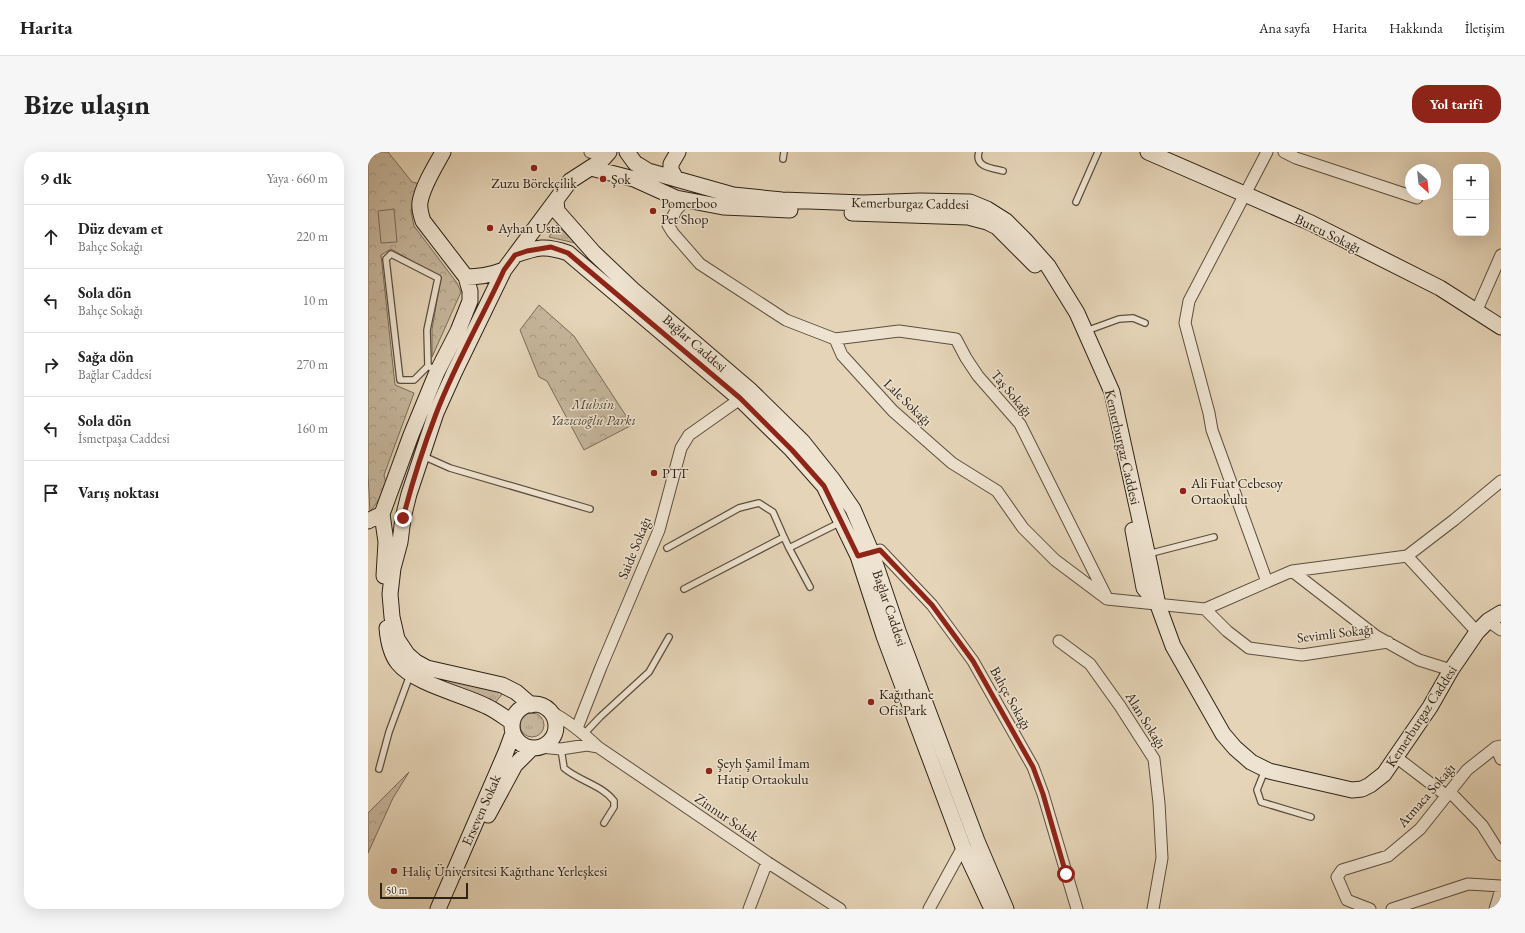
<!DOCTYPE html>
<html lang="tr">
<meta charset="utf-8">
<style>
body{margin:0;font-family:"EB Garamond",serif;background:#f6f6f6;color:#222}
.controls{position:absolute;right:12px;top:12px;display:grid;overflow:hidden;border-radius:8px;box-shadow:0 4px 16px #0002}
.controls button{width:36px;height:36px;display:grid;place-items:center;padding:0;border:0;border-bottom:1px solid #e0e0e0;background:#fff;color:#222;font:20px sans-serif}
.compass{position:absolute;left:1037px;top:12px;width:36px;height:36px;border-radius:50%;background:#fff;box-shadow:0 4px 16px #0002;rotate:153deg}
.scale{position:absolute;left:12px;bottom:10px;width:88px;box-sizing:border-box;padding-left:4px;border:2px solid #2d2317;border-top:0;font-size:11px;line-height:14px;white-space:nowrap;color:#2d2317;-webkit-text-stroke:3px #eee3d0;paint-order:stroke}
.stop{position:absolute;width:12px;height:12px;margin:-9px;border:3px solid #8f2418;border-radius:50%;background:#fff}
.stop.end{background:#8f2418;border-color:#fff;box-shadow:0 1px 4px #0008}
.list{margin:0;padding:0;list-style:none}
h2{display:flex;justify-content:space-between;align-items:center;height:52px;margin:0;padding:0 16px;font-size:17px}
h2 small{font-size:13px;font-weight:400;color:#767676}
.list li{display:grid;grid-template-columns:26px 1fr auto;gap:12px;align-items:center;box-sizing:border-box;height:64px;padding:0 16px;border-top:1px solid #e0e0e0}
.list b{display:block;font-size:15px;white-space:nowrap}
.list p{margin:0;font-size:13px;white-space:nowrap;color:#767676}
.list em{font-size:13px;font-style:normal;color:#767676}
.icon{flex:none;width:22px;height:22px;fill:none;stroke:currentColor;stroke-width:2;stroke-linecap:round;stroke-linejoin:round}
.map{position:relative;flex:none;width:1133px;height:757px;overflow:hidden;border-radius:16px}
header{display:flex;align-items:center;gap:24px;box-sizing:border-box;height:56px;padding:0 20px;background:#fff;border-bottom:1px solid #e0e0e0}
header strong{font-size:19px}
nav{display:flex;gap:22px;margin-inline-start:auto;font-size:14px}
.intro{display:flex;align-items:center;justify-content:space-between;box-sizing:border-box;height:96px;padding:0 24px}
h1{margin:0;font-size:28px}
.button{padding:10px 18px;border-radius:16px;background:#8f2418;color:#fff;font-size:14px;font-weight:700}
main{display:flex;gap:24px;padding:0 24px}
aside{flex:1;background:#fff;border-radius:16px;box-shadow:0 4px 16px #0002}
.map>svg:first-child{display:block}
.grass{fill:url(#grass-tufts);stroke:#7a6c5a}
.park{fill:url(#park-crowns);stroke:#7a6c5a}
.pitch{fill:#c6b69c;stroke:#7a6c5a}
.lines{fill:none;stroke-linecap:round;stroke-linejoin:round}
.lane-casing{stroke:#5b4f3f;stroke-width:8}
.street-casing{stroke:#5b4f3f;stroke-width:13}
.secondary-casing{stroke:#2d2317;stroke-width:17}
.lane{stroke:#eee3d0;stroke-width:5.5}
.street{stroke:#eee3d0;stroke-width:11}
.secondary{stroke:#eee3d0;stroke-width:15}
.route{stroke:#8f2418;stroke-width:5}
.poi-dot{fill:#8f2418;stroke:#eee3d0;stroke-width:1.5}
.labels{text-anchor:middle;dominant-baseline:central;stroke-width:3;stroke-linejoin:round;paint-order:stroke}
.poi-label{font-size:14px;fill:#2d2317;stroke:#eee3d0;text-anchor:start}
.street-label{font-size:14px;fill:#2d2317;stroke:#eee3d0}
.park-label{font-size:14px;font-style:italic;fill:#534838;stroke:#eee3d0}
</style>
<header>
<strong>Harita</strong>
<nav><a>Ana sayfa</a><a>Harita</a><a>Hakkında</a><a>İletişim</a></nav>
</header>
<div class="intro"><h1>Bize ulaşın</h1><a class="button">Yol tarifi</a></div>
<main>
<aside>
<h2>9 dk<small>Yaya · 660 m</small></h2>
<ul class="list">
<li><svg class="icon" aria-label="ahead" viewBox="0 0 24 24"><path d="M12 20V5M6 11l6-6 6 6"/></svg><div><b>Düz devam et</b><p>Bahçe Sokağı</p></div><em>220 m</em></li>
<li><svg class="icon" aria-label="left" viewBox="0 0 24 24"><path d="M17 20v-9H6M10 6l-5 5 5 5"/></svg><div><b>Sola dön</b><p>Bahçe Sokağı</p></div><em>10 m</em></li>
<li><svg class="icon" aria-label="right" viewBox="0 0 24 24"><path d="M7 20v-9h11M14 6l5 5-5 5"/></svg><div><b>Sağa dön</b><p>Bağlar Caddesi</p></div><em>270 m</em></li>
<li><svg class="icon" aria-label="left" viewBox="0 0 24 24"><path d="M17 20v-9H6M10 6l-5 5 5 5"/></svg><div><b>Sola dön</b><p>İsmetpaşa Caddesi</p></div><em>160 m</em></li>
<li><svg class="icon" aria-label="arrive" viewBox="0 0 24 24"><path d="M6 21V4h12l-3 4 3 4H6"/></svg><div><b>Varış noktası</b></div></li>
</ul>
</aside>
<div class="map">
<svg width="1133" height="757" viewBox="0 0 1133 757">
<defs>
<pattern id="grass-tufts" width="24" height="20" patternUnits="userSpaceOnUse"><rect width="24" height="20" fill="#c6b69c"/><path d="M3 7l-1-3M5 7V3M7 7l1-3M15 17l-1-3M17 17v-4M19 17l1-3" fill="none" stroke="#aa9c86"/></pattern>
<pattern id="park-crowns" width="20" height="18" patternUnits="userSpaceOnUse"><rect width="20" height="18" fill="#c6b69c"/><path d="M2 6a3 3 0 1 1 6 0M12 15a3 3 0 1 1 6 0" fill="none" stroke="#aa9c86"/></pattern>
</defs>
<rect width="100%" height="100%" fill="#e5d4b7"/>
<filter id="stains"><feTurbulence type="fractalNoise" baseFrequency=".005" numOctaves="4"/><feColorMatrix values="0 0 0 0 .2 0 0 0 0 .09 0 0 0 0 .02 0 0 0 .5 -.17"/></filter>
<radialGradient id="worn" r=".72"><stop offset=".6" stop-color="#630" stop-opacity="0"/><stop offset="1" stop-color="#630" stop-opacity=".3"/></radialGradient>
<!-- grass -->
<path class="grass" d="M 189,73 L 207,91 L 181,85 Z
M 58,522 L 135,541 L 127,551 Z
M152 573a12 12 0 1 1 24 0a12 12 0 1 1-24 0Z"/>
<!-- park -->
<path class="park" d="M 0,0 L 20,0 L 44,30 L 52,32 L 48,38 L 43,60 L 46,74 L 89,131 L 93,140 L 64,205 L 64,177 L 73,126 L 23,97 L 13,103 L 27,233 L 46,241 L 16,323 L 19,336 L 2,360 L 0,321 Z
M 171,153 L 206,184 L 264,273 L 216,298 L 179,229 L 171,225 L 152,178 Z
M 41,620 L 25,646 L 0,701 L 0,661 Z"/>
<!-- pitch -->
<path class="pitch" d="M 26,57 L 29,90 L 13,91 L 10,59 Z"/>
<g class="lines">
<defs>
<path id="lane" d="M 611,0 C 606,15 624,16 635,19
M 415,7 L 416,0
M 708,50 L 730,0
M 718,179 L 751,167 L 765,166 L 777,171
M 60,214 L 46,228 L 32,228 L 18,107 L 23,102 L 70,126 L 59,178 L 60,214 L 69,219
M 55,304 L 82,316 L 222,357
M 299,396 L 371,356 L 391,351 L 405,360 L 416,385
M 780,402 L 846,385
M 442,435 L 421,396 L 473,370
M 316,437 L 416,385 L 421,396
M 216,582 L 232,565 L 281,520 L 301,485
M 193,597 L 196,616 C 211,629 234,633 246,649 L 246,655 L 236,671
M 11,617 L 21,580 L 42,523
M 897,618 L 889,638 L 893,650 L 943,665"/>
<path id="street" d="M 222,0 L 237,5
M 899,0 L 821,149 L 817,171 L 841,261 L 844,278 L 899,430
M 916,0 L 928,6 L 1049,46
M 318,48 L 309,57 L 300,73 L 305,81 L 332,112 L 418,168 L 467,187 L 474,203 L 525,259 L 584,311 L 629,339 L 655,376 L 687,408 L 739,447 L 837,457
M 1108,160 L 1133,103
M 467,187 L 531,179 L 588,187 L 598,206 L 610,224 L 652,272 L 738,444
M 497,402 L 512,398 L 564,453 L 605,509 L 665,615 L 675,642 L 709,757
M 1039,404 L 924,419 L 1008,484 L 1051,508 L 1083,518
M 924,419 L 837,457 L 859,479 L 881,496 L 934,503 L 1020,490
M 1120,469 L 1133,478
M 1109,480 L 1039,404 L 1086,368 L 1133,329
M 691,489 L 722,512 L 752,554 L 786,607 L 791,651 L 794,706 L 785,757
M 183,560 C 201,569 215,581 230,595 L 399,710 L 472,757
M 209,576 L 233,515 L 291,378 L 313,296 L 321,283 L 372,247
M 172,595 L 193,597 L 219,593 L 230,595
M 1128,595 L 1133,607
M 1028,605 L 1079,644
M 1082,640 L 1114,673 L 1133,703
M 381,757 L 399,710
M 561,757 L 595,695
M 1002,757 L 979,748 L 969,725 L 974,718 L 1020,704 L 1052,677 L 1099,618 L 1128,595 L 1133,594
M 1024,757 L 1100,732 L 1133,734
M 1127,757 L 1133,737"/>
<path id="secondary" d="M 259,0 L 267,11 L 280,19 L 365,43 L 414,48 L 495,51 L 552,49 L 602,50 L 619,57 L 638,69 L 656,87 L 680,114 L 709,161 L 744,240 L 782,414 L 790,453 L 805,494 L 855,582 L 867,596 L 883,610 L 901,619 L 984,638 L 994,637 L 1002,633 L 1016,622 L 1062,555 L 1083,518 L 1109,480 L 1120,469 L 1133,461
M 780,0 L 943,71 L 1072,136 L 1133,175
M 223,16 L 266,27 L 275,26
M 266,27 L 308,46 L 355,55 L 422,58
M 308,27 L 303,18 L 303,12 L 310,0
M 188,48 L 189,59 L 226,101 L 265,138 L 383,239 L 434,289 L 465,328 L 485,357 L 503,399 L 530,479 L 609,689 L 638,757
M 484,61 L 600,65 L 619,70 L 629,75 L 667,113
M 147,103 C 170,95 177,93 200,101 L 372,247 L 424,298 L 456,334 L 490,404 L 516,484 L 595,695 L 624,757
M 98,125 C 112,125 123,123 136,118
M 0,369 L 14,362
M 765,378 L 776,436 L 789,452
M 16,424 L 18,390 L 14,362 L 43,283 L 69,220 L 90,179 L 102,149 L 102,139 L 98,125 L 55,69 C 53,63 51,56 52,50 C 55,33 67,15 75,0
M 19,476 C 20,488 22,501 30,511 C 47,532 94,542 118,554 C 127,558 136,565 144,570
M144 574a22 22 0 1 1 44 0a22 22 0 1 1-44 0Z
M 163,553 L 148,540 L 134,533 L 59,516 L 48,510 L 39,502 L 29,487 L 24,465 L 22,442 L 25,416 L 32,390 L 35,366 L 41,342 L 68,261 L 86,221 L 136,118 L 202,29 L 233,9 L 241,0
M 120,663 L 147,613 L 164,596
M 70,757 L 138,600 L 145,581"/>
</defs>
<!-- lane casing -->
<use href="#lane" class="lane-casing"/>
<!-- street casing -->
<use href="#street" class="street-casing"/>
<!-- secondary casing -->
<use href="#secondary" class="secondary-casing"/>
<!-- lane -->
<use href="#lane" class="lane"/>
<!-- street -->
<use href="#street" class="street"/>
<!-- secondary -->
<use href="#secondary" class="secondary"/>
</g>
<g class="lines">
<!-- route -->
<path class="route" d="M 35,366 C 44,331 55,296 68,262 C 87,212 114,166 136,118 L 147,103 L 159,99 L 183,95 L 200,101 L 372,246 L 424,298 L 456,334 L 490,404 L 512,398 L 564,453 L 605,509 L 665,615 L 675,642 L 698,722"/>
</g>
<!-- markers -->
<g class="poi-dot">
<circle cx="166" cy="16" r="4"/>
<circle cx="235" cy="27" r="4"/>
<circle cx="285" cy="59" r="4"/>
<circle cx="122" cy="76" r="4"/>
<circle cx="286" cy="321" r="4"/>
<circle cx="815" cy="339" r="4"/>
<circle cx="503" cy="550" r="4"/>
<circle cx="341" cy="619" r="4"/>
<circle cx="26" cy="719" r="4"/>
</g>
<g class="labels">
<!-- poi labels -->
<g class="poi-label">
<text x="243" y="27">Şok</text>
<text x="166" y="31" text-anchor="middle">Zuzu Börekçilik</text>
<text x="293" y="51">Pomerboo<tspan x="293" dy="16">Pet Shop</tspan></text>
<text x="130" y="76">Ayhan Usta</text>
<text x="294" y="321">PTT</text>
<text x="823" y="331">Ali Fuat Cebesoy<tspan x="823" dy="16">Ortaokulu</tspan></text>
<text x="511" y="542">Kağıthane<tspan x="511" dy="16">OfisPark</tspan></text>
<text x="349" y="611">Şeyh Şamil İmam<tspan x="349" dy="16">Hatip Ortaokulu</tspan></text>
<text x="34" y="719">Haliç Üniversitesi Kağıthane Yerleşkesi</text>
</g>
<!-- street labels -->
<g class="street-label">
<text transform="translate(542 51) rotate(1)">Kemerburgaz Caddesi</text>
<text transform="translate(960 81) rotate(26)">Burcu Sokağı</text>
<text transform="translate(327 191) rotate(41)">Bağlar Caddesi</text>
<text transform="translate(644 241) rotate(50)">Taş Sokağı</text>
<text transform="translate(540 250) rotate(44)">Lale Sokağı</text>
<text transform="translate(755 295) rotate(77)">Kemerburgaz Caddesi</text>
<text transform="translate(266 396) rotate(-68)">Saide Sokağı</text>
<text transform="translate(522 456) rotate(71)">Bağlar Caddesi</text>
<text transform="translate(967 481) rotate(-7)">Sevimli Sokağı</text>
<text transform="translate(643 546) rotate(61)">Bahçe Sokağı</text>
<text transform="translate(1053 564) rotate(-57)">Kemerburgaz Caddesi</text>
<text transform="translate(778 568) rotate(58)">Alan Sokağı</text>
<text transform="translate(1058 643) rotate(-49)">Atmaca Sokağı</text>
<text transform="translate(113 658) rotate(-66)">Erseven Sokak</text>
<text transform="translate(359 665) rotate(34)">Zinnur Sokak</text>
</g>
<!-- park labels -->
<g class="park-label">
<text x="225" y="252">Muhsin<tspan x="225" dy="16">Yazıcıoğlu Parkı</tspan></text>
</g>
</g>
<rect width="100%" height="100%" filter="url(#stains)"/>
<rect width="100%" height="100%" fill="url(#worn)"/>
</svg>
<div class="controls">
<button>+</button>
<button>−</button>
</div>
<svg class="compass" viewBox="-18 -18 36 36"><path d="M0-13l5 13h-10z" fill="#e53935"/><path d="M0 13l5-13h-10z" fill="#767676"/></svg>
<div class="scale">50 m</div>
<div class="stop" style="left:698px;top:722px"></div>
<div class="stop end" style="left:35px;top:366px"></div>
</div>
</main>
